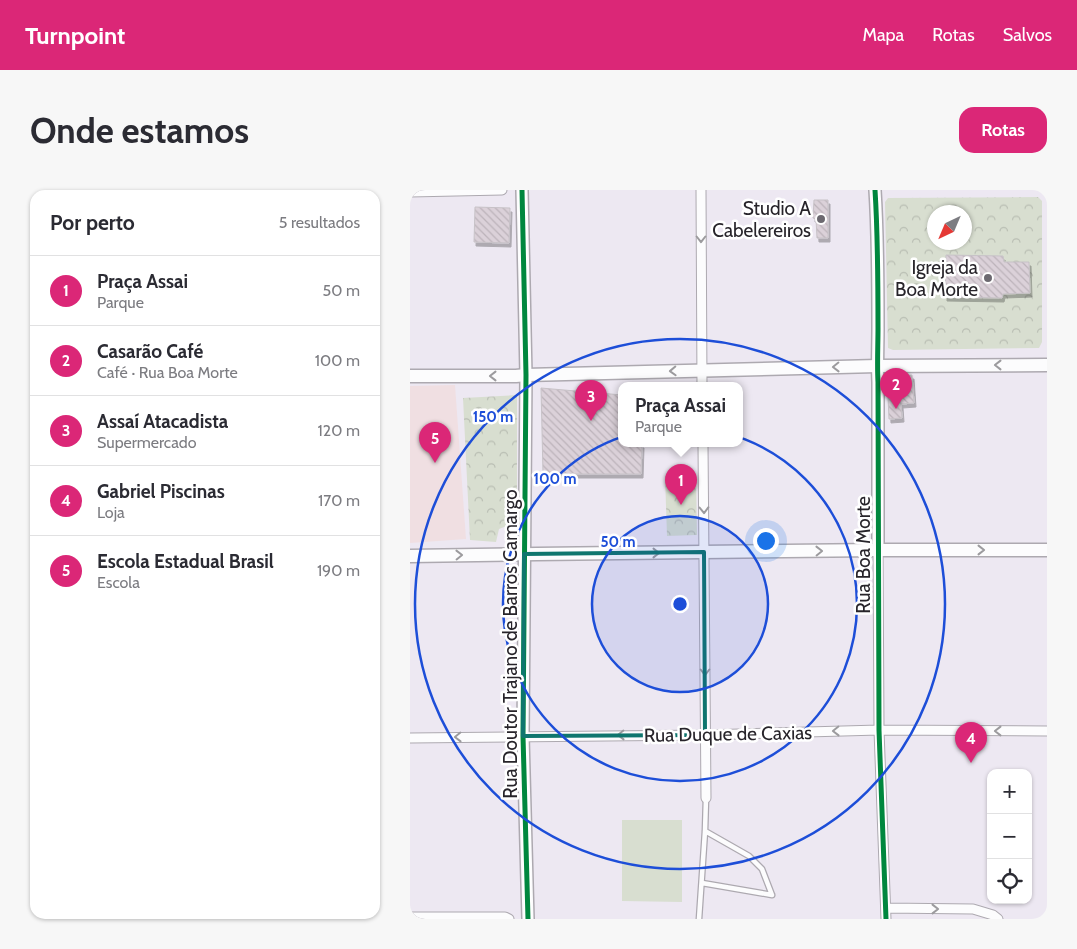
<!DOCTYPE html>
<html lang="pt">
<meta charset="utf-8">
<style>
body{margin:0;font-family:Cabin,sans-serif;background:#f7f7f7;color:#2b2b33}
.controls{position:absolute;right:15px;bottom:15px;display:grid;overflow:hidden;border-radius:10px;box-shadow:0 1px 4px #0004}
.controls button{width:45px;height:45px;display:grid;place-items:center;padding:0;border:0;border-bottom:1px solid #e1e1e2;background:#fff;color:#2b2b33;font:25px sans-serif}
.compass{position:absolute;left:517px;top:15px;width:45px;height:45px;border-radius:50%;background:#fff;box-shadow:0 1px 4px #0004;rotate:224deg}
.you{position:absolute;left:355px;top:350px;width:18px;height:18px;margin:-12px;border:4px solid #fff;border-radius:50%;background:#1a73e8;box-shadow:0 0 0 8px #1a73e833}
.badge{display:grid;place-items:center;width:32px;height:32px;border-radius:50%;background:#db2777;color:#fff;font-size:16px;font-weight:700}
.pin{position:absolute;translate:-50% -41px;filter:drop-shadow(0 1px 2px #0008)}
.pin::after{content:'';position:absolute;top:26px;width:18px;height:15px;background:inherit;clip-path:polygon(0 0,100% 0,50% 100%)}
.popup{position:absolute;left:208px;top:192px;width:125px;height:65px;box-sizing:border-box;display:grid;place-content:center;border-radius:10px;background:#fff;filter:drop-shadow(0 1px 4px #0005);font-size:16px;white-space:nowrap;color:#7c7c81}
.popup b{font-size:19px;color:#2b2b33}
.popup::after{content:'';position:absolute;left:50%;top:100%;margin-left:-10px;border:10px solid transparent;border-top-color:#fff}
.list{margin:0;padding:0;list-style:none}
h2{display:flex;justify-content:space-between;align-items:center;height:65px;margin:0;padding:0 20px;font-size:21px}
h2 small{font-size:16px;font-weight:400;color:#7c7c81}
.list li{display:grid;grid-template-columns:32px 1fr auto;gap:15px;align-items:center;box-sizing:border-box;height:70px;padding:0 20px;border-top:1px solid #e1e1e2}
.list b{display:block;font-size:19px;white-space:nowrap}
.list p{margin:0;font-size:16px;white-space:nowrap;color:#7c7c81}
.list em{font-size:16px;font-style:normal;color:#7c7c81}
.icon{flex:none;width:28px;height:28px;fill:none;stroke:currentColor;stroke-width:2;stroke-linecap:round;stroke-linejoin:round}
.map{position:relative;flex:none;width:637px;height:729px;overflow:hidden;border-radius:15px}
header{display:flex;align-items:center;gap:30px;box-sizing:border-box;height:70px;padding:0 25px;background:#db2777;color:#fff}
header strong{font-size:24px}
nav{display:flex;gap:28px;margin-inline-start:auto;font-size:18px}
.intro{display:flex;align-items:center;justify-content:space-between;box-sizing:border-box;height:120px;padding:0 30px}
h1{margin:0;font-size:35px}
.button{padding:12px 22px;border-radius:15px;background:#db2777;color:#fff;font-size:18px;font-weight:700}
main{display:flex;gap:30px;padding:0 30px}
aside{flex:1;background:#fff;border-radius:15px;box-shadow:0 1px 4px #0004}
.map>svg:first-child{display:block}
.education{fill:#f0dfe2}
.grass{fill:#d8ded0}
.forest{fill:url(#forest-crowns);fill-rule:evenodd}
.building{fill:url(#building-back-hatch);stroke:#c7c2c7;filter:url(#shadow)}
.lines{fill:none;stroke-linecap:round;stroke-linejoin:round}
.service-casing{stroke:#ada9b0;stroke-width:7}
.minor-casing{stroke:#ada9b0;stroke-width:11}
.tertiary-casing{stroke:#ada9b0;stroke-width:14}
.secondary-casing{stroke:#ada9b0;stroke-width:15}
.service{stroke:#fcfcfd;stroke-width:4.5}
.minor{stroke:#fcfcfd;stroke-width:9}
.tertiary{stroke:#fcfcfd;stroke-width:11}
.secondary{stroke:#fcfcfd;stroke-width:12}
.cycleway-casing{stroke:#fff;stroke-width:8}
.cycleway{stroke:#00873e;stroke-width:5}
.oneway{stroke:#9c9b9e}
.marked{fill:none;stroke:#0f766e;stroke-width:4;stroke-linejoin:round}
.ring{fill:none;stroke:#1d4ed8;stroke-width:2.5}
.poi-dot{fill:#6c6970;stroke:#fff;stroke-width:2}
.labels{text-anchor:middle;dominant-baseline:central;stroke-width:5;stroke-linejoin:round;paint-order:stroke}
.poi-label{font-size:19px;fill:#27242a;stroke:#fff;text-anchor:end}
.street-label{font-size:19px;fill:#27242a;stroke:#fff}
.centre{fill:#1d4ed8;stroke:#fff;stroke-width:2.5}
.ring-label{font-size:15px;text-anchor:middle;font-weight:bold;fill:#1d4ed8;stroke:#fff;stroke-width:5;stroke-linejoin:round;paint-order:stroke}
</style>
<header>
<strong>Turnpoint</strong>
<nav><a>Mapa</a><a>Rotas</a><a>Salvos</a></nav>
</header>
<div class="intro"><h1>Onde estamos</h1><a class="button">Rotas</a></div>
<main>
<aside>
<h2>Por perto<small>5 resultados</small></h2>
<ul class="list">
<li><span class="badge">1</span><div><b>Praça Assai</b><p>Parque</p></div><em>50 m</em></li>
<li><span class="badge">2</span><div><b>Casarão Café</b><p>Café · Rua Boa Morte</p></div><em>100 m</em></li>
<li><span class="badge">3</span><div><b>Assaí Atacadista</b><p>Supermercado</p></div><em>120 m</em></li>
<li><span class="badge">4</span><div><b>Gabriel Piscinas</b><p>Loja</p></div><em>170 m</em></li>
<li><span class="badge">5</span><div><b>Escola Estadual Brasil</b><p>Escola</p></div><em>190 m</em></li>
</ul>
</aside>
<div class="map">
<svg width="637" height="729" viewBox="0 0 637 729">
<defs>
<pattern id="forest-crowns" width="20" height="18" patternUnits="userSpaceOnUse" patternTransform="scale(1.25)"><rect width="20" height="18" fill="#d8ded0"/><path d="M2 6a3 3 0 1 1 6 0M12 15a3 3 0 1 1 6 0" fill="none" stroke="#b9beb3"/></pattern>
<pattern id="building-back-hatch" width="6" height="6" patternUnits="userSpaceOnUse" patternTransform="scale(1.25)"><rect width="6" height="6" fill="#dbd1d9"/><path d="M-1 5l2 2M0 0l6 6M5-1l2 2" fill="none" stroke="#bcb3ba"/></pattern>
<filter id="shadow"><feDropShadow dx="2" dy="4" stdDeviation="0" flood-color="#0004"/></filter>
</defs>
<rect width="100%" height="100%" fill="#ede8f2"/>
<!-- education -->
<path class="education" d="M 45,195 L 56,349 L 0,353 L 0,196 Z"/>
<!-- grass -->
<path class="grass" d="M 212,630 L 272,630 L 272,712 L 212,711 Z"/>
<!-- forest -->
<path class="forest" d="M 628,7 L 632,11 L 632,152 L 629,158 L 483,160 L 478,158 L 475,12 L 478,8 ZM 524,22 L 554,22 L 554,52 L 524,52 Z
M 107,205 L 107,332 L 89,339 L 86,352 L 60,350 L 53,208 Z
M 286,285 L 287,345 L 257,346 L 255,286 Z"/>
<!-- building -->
<path class="building" d="M 404,10 L 418,10 L 418,48 L 407,48 L 406,29 L 403,28 Z
M 65,17 L 100,18 L 99,53 L 64,52 Z
M 536,65 L 593,66 L 594,72 L 619,72 L 620,103 L 593,104 L 592,108 L 535,107 Z
M 502,185 L 504,213 L 491,214 L 492,228 L 479,229 L 477,186 Z
M 131,198 L 212,205 L 212,254 L 232,254 L 231,284 L 133,284 Z"/>
<g class="lines">
<defs>
<path id="service" d="M 295,641 L 339,666 L 352,679 L 362,705
M 292,693 L 362,705
M 289,729 L 295,641 L 296,608"/>
<path id="minor" d="M 291,0 L 292,196
M 0,2 L 92,0
M 293,254 L 296,608
M 468,360 L 469,540 L 476,729
M 0,548 L 295,545 L 469,540 L 637,541
M 476,718 L 563,719 L 583,725 L 588,729
M 0,727 L 95,727 L 99,729"/>
<path id="tertiary" d="M 112,0 L 116,185 L 113,546 L 118,729
M 465,0 C 468,46 468,92 468,138 C 468,156 467,174 468,192 L 468,360"/>
<path id="secondary" d="M 0,186 L 106,186 L 116,185 L 467,176 L 637,175
M 0,366 L 127,364 L 468,360 L 637,360"/>
</defs>
<!-- service casing -->
<use href="#service" class="service-casing"/>
<!-- minor casing -->
<use href="#minor" class="minor-casing"/>
<!-- tertiary casing -->
<use href="#tertiary" class="tertiary-casing"/>
<!-- secondary casing -->
<use href="#secondary" class="secondary-casing"/>
<!-- service -->
<use href="#service" class="service"/>
<!-- minor -->
<use href="#minor" class="minor"/>
<!-- tertiary -->
<use href="#tertiary" class="tertiary"/>
<!-- secondary -->
<use href="#secondary" class="secondary"/>
<defs>
<path id="cycleway" d="M 112,0 L 116,185 L 113,546 L 118,729
M 465,0 C 468,46 468,92 468,138 C 468,156 467,174 468,192 L 469,540 L 476,729"/>
</defs>
<!-- cycleway casing -->
<use href="#cycleway" class="cycleway-casing"/>
<!-- cycleway -->
<use href="#cycleway" class="cycleway"/>
</g>
<!-- one-way arrows -->
<defs><path id="oneway-chevron" d="M-2-3.5L2.5 0L-2 3.5" fill="none" stroke-width="1.6" stroke-linecap="round" stroke-linejoin="round" transform="scale(1.25)"/></defs>
<g class="oneway">
<use href="#oneway-chevron" transform="translate(291 49) rotate(90)"/>
<use href="#oneway-chevron" transform="translate(588 175) rotate(180)"/>
<use href="#oneway-chevron" transform="translate(426 177) rotate(179)"/>
<use href="#oneway-chevron" transform="translate(263 181) rotate(178)"/>
<use href="#oneway-chevron" transform="translate(83 186) rotate(-180)"/>
<use href="#oneway-chevron" transform="translate(294 320) rotate(89)"/>
<use href="#oneway-chevron" transform="translate(571 360)"/>
<use href="#oneway-chevron" transform="translate(409 361) rotate(-1)"/>
<use href="#oneway-chevron" transform="translate(246 363)"/>
<use href="#oneway-chevron" transform="translate(49 365) rotate(-1)"/>
<use href="#oneway-chevron" transform="translate(295 482) rotate(90)"/>
<use href="#oneway-chevron" transform="translate(426 541) rotate(179)"/>
<use href="#oneway-chevron" transform="translate(588 541) rotate(-180)"/>
<use href="#oneway-chevron" transform="translate(211 545) rotate(179)"/>
<use href="#oneway-chevron" transform="translate(48 547) rotate(179)"/>
<use href="#oneway-chevron" transform="translate(525 719)"/>
</g>
<!-- marked area -->
<path class="marked" d="M 294,362 L 295,545 L 113,546 L 114,364 Z"/>
<!-- distance rings -->
<circle cx="270" cy="414" r="88" fill="#1d4ed8" fill-opacity=".12"/>
<g class="ring">
<circle cx="270" cy="414" r="88"/>
<circle cx="270" cy="414" r="177"/>
<circle cx="270" cy="414" r="265"/>
</g>
<!-- markers -->
<g class="poi-dot">
<circle cx="411" cy="29" r="5"/>
<circle cx="578" cy="88" r="5"/>
</g>
<g class="labels">
<!-- poi labels -->
<g class="poi-label">
<text x="401" y="18">Studio A<tspan x="401" dy="22">Cabelereiros</tspan></text>
<text x="568" y="77">Igreja da<tspan x="568" dy="22">Boa Morte</tspan></text>
</g>
<!-- street labels -->
<g class="street-label">
<text transform="translate(453 365) rotate(-90)">Rua Boa Morte</text>
<text transform="translate(100 454) rotate(-90)">Rua Doutor Trajano de Barros Camargo</text>
<text transform="translate(318 544) rotate(-1)">Rua Duque de Caxias</text>
</g>
</g>
<circle cx="270" cy="414" r="8" class="centre"/>
<g class="ring-label">
<text x="83" y="232">150 m</text>
<text x="145" y="294">100 m</text>
<text x="208" y="357">50 m</text>
</g>
</svg>
<div class="controls">
<button>+</button>
<button>−</button>
<button><svg class="icon" aria-label="locate" viewBox="0 0 24 24"><circle cx="12" cy="12" r="6"/><path d="M12 2v4M12 18v4M2 12h4M18 12h4"/></svg></button>
</div>
<svg class="compass" viewBox="-18 -18 36 36"><path d="M0-13l5 13h-10z" fill="#e53935"/><path d="M0 13l5-13h-10z" fill="#7c7c81"/></svg>
<div class="you"></div>
<div class="pin badge" style="left:271px;top:315px">1</div>
<div class="popup"><b>Praça Assai</b>Parque</div>
<div class="pin badge" style="left:486px;top:219px">2</div>
<div class="pin badge" style="left:181px;top:231px">3</div>
<div class="pin badge" style="left:561px;top:573px">4</div>
<div class="pin badge" style="left:25px;top:273px">5</div>
</div>
</main>
